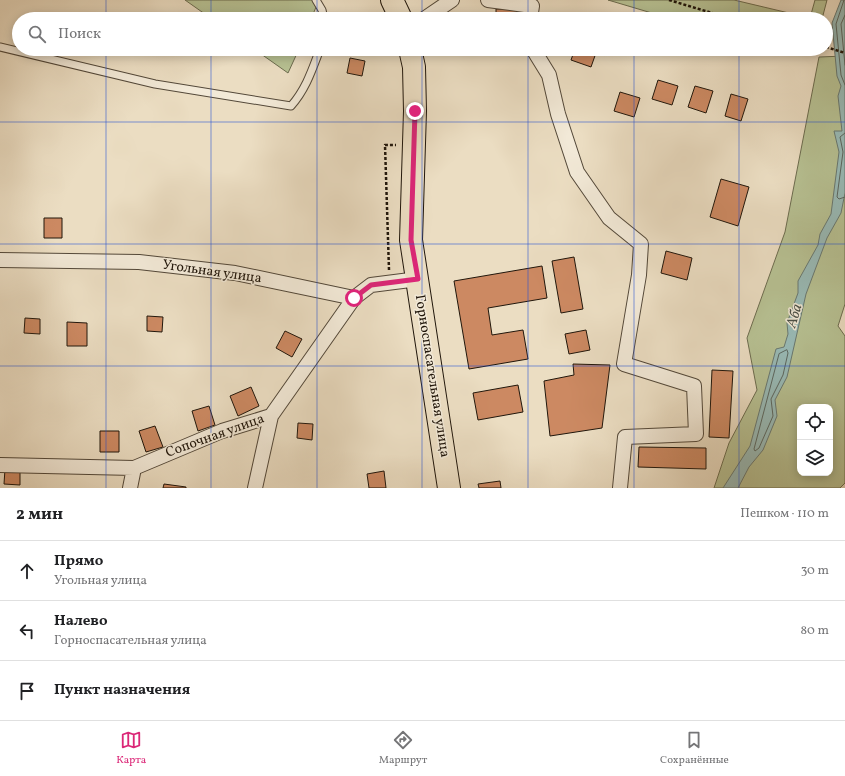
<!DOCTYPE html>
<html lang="ru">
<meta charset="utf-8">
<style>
body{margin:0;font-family:Vollkorn,serif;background:#f6f6f6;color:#202124}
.controls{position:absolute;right:12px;bottom:12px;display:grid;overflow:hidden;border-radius:8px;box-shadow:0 2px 10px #0003}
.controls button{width:36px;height:36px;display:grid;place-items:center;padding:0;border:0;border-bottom:1px solid #e0e0e0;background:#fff;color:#202124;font:20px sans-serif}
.stop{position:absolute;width:12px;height:12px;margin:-9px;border:3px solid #db2777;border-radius:50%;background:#fff}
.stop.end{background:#db2777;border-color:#fff;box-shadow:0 1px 4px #0008}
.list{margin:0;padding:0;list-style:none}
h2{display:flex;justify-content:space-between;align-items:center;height:52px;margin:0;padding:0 16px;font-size:17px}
h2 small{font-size:13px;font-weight:400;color:#757577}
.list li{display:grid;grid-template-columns:26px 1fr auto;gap:12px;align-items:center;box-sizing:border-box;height:60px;padding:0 16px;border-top:1px solid #e0e0e0}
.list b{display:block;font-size:15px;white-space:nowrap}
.list p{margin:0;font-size:13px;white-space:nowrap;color:#757577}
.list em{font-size:13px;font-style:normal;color:#757577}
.icon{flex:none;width:22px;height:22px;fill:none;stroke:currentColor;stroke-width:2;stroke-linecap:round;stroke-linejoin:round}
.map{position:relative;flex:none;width:845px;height:488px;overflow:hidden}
.search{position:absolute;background:#fff;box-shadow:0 2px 10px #0003;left:12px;right:12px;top:12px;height:44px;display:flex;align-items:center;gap:10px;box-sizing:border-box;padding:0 14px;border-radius:22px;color:#757577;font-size:15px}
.sheet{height:232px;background:#fff}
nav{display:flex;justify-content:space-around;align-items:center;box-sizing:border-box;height:56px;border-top:1px solid #e0e0e0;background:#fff;font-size:11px;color:#757577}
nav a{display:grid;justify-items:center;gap:2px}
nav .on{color:#db2777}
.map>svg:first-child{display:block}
.green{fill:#b7c193;stroke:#6c6c4f;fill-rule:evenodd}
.water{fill:#99bbb7;stroke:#697972}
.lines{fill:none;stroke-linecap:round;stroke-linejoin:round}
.shore{stroke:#5c6861;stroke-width:1}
.building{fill:#cc8962;stroke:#20160b}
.lane-casing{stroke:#534839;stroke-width:9}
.street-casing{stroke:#534839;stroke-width:16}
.primary-casing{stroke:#20160b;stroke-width:24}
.path{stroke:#20160b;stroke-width:2.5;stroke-dasharray:3 2;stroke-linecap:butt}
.lane{stroke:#f2e9d7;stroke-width:7}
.street{stroke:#f2e9d7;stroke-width:14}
.primary{stroke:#ebddc2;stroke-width:22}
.route{stroke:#db2777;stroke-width:5}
.grid{fill:none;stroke:#1d4ed8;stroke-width:1;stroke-opacity:0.55}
.labels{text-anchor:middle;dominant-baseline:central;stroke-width:3;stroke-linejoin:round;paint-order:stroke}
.street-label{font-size:14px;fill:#20160b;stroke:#f2e9d7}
.water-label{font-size:15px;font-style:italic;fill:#4a5047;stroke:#f2e9d7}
</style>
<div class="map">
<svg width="845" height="488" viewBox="0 0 845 488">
<rect width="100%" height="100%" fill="#ebddc2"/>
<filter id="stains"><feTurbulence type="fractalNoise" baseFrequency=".005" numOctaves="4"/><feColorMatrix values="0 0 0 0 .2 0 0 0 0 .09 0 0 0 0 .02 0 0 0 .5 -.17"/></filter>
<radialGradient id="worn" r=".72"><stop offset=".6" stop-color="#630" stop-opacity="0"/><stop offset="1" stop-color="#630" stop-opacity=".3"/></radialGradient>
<!-- green -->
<path class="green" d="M 185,0 L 319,0 L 311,19 L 212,19 Z
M 608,0 L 734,0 L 810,18 L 815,0 L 827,0 L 822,19 L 672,19 Z
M 254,49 L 299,49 L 288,73 Z
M 845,56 L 845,304 L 838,326 L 845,336 L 845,483 L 840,488 L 714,488 L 729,443 L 757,390 L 747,338 L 785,232 L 819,57 ZM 800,407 L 830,407 L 830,473 L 800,473 Z"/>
<!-- water -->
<path class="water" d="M 841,0 L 845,0 L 845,193 L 841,213 L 827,238 L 806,294 L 787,377 L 775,400 L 777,416 L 763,450 L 749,467 L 738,488 L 723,488 L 750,446 L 776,349 L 784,347 L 788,334 L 787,323 L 798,293 L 798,281 L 818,245 L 820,234 L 831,214 L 839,152 L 834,131 L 842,131 L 838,96 L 841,86 L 837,76 L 832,23 Z"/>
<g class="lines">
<!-- shore -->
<path class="shore" d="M 844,0 L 836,24 L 841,75 L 845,85
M 845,15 L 841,24 L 845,65
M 845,133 L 840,137 L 843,152 L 837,197 L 839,199 L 845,197
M 787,350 L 788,353 L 783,375 L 771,399 L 773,416 L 759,448 L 755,451 L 754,449 L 779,354 Z"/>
</g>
<!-- building -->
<path class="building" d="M 496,9 L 517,9 L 516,19 L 496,19 Z
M 575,49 L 597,50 L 591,67 L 571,60 Z
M 350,58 L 365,61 L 362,76 L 347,73 Z
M 658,80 L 678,86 L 672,105 L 652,99 Z
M 695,86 L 713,91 L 706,113 L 688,107 Z
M 620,92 L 640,98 L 634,117 L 614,111 Z
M 731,94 L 748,99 L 741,121 L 725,116 Z
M 721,179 L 749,187 L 738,226 L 710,217 Z
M 44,218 L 62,218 L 62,238 L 44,238 Z
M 666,251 L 692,258 L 687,280 L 661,273 Z
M 574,257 L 583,309 L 561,313 L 552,261 Z
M 542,266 L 547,298 L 488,308 L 492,335 L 523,330 L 528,359 L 469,369 L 454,281 Z
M 147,316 L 163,317 L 162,332 L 147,331 Z
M 25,318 L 40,319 L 40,334 L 24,333 Z
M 67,322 L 87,323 L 87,346 L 67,346 Z
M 586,330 L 590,350 L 569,354 L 565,334 Z
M 285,331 L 302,339 L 292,357 L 276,348 Z
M 573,364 L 610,365 L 602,428 L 550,436 L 544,381 L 574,375 Z
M 712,370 L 733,371 L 729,438 L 709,437 Z
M 518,385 L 523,412 L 478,420 L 473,393 Z
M 251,387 L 259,406 L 238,416 L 230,396 Z
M 209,406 L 215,425 L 198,431 L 192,411 Z
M 298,423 L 313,424 L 312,440 L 297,438 Z
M 155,426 L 163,447 L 146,452 L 139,431 Z
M 100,431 L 119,431 L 119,452 L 100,452 Z
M 639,447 L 706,448 L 706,469 L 638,467 Z
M 5,469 L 20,470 L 20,485 L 4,484 Z
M 384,471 L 386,488 L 369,488 L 367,474 Z
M 500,481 L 501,488 L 479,488 L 478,484 Z
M 164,484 L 186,487 L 186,488 L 163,488 Z"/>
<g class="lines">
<defs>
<path id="lane" d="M 316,0 L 322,10 L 324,19
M 0,47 L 155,84 L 291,106 C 306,89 312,70 320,49"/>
<path id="street" d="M 488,0 L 532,6 L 530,19
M 424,19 L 452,0
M 533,49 L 549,75 L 558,114 L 577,172 L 609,218 L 641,244 L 639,275 L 624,364 L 694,386 L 696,434 L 625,437 L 620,488
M 0,260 L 139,262 L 235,273 L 354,298 L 371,285 L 418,279
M 0,465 L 134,468
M 130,488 L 134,468 L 222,431 L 271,416 L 354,298
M 255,488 L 271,416"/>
<path id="primary" d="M 392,0 L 401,19
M 410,49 L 414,67 L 415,111 L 411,240 L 449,488"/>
</defs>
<!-- lane casing -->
<use href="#lane" class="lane-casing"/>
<!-- street casing -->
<use href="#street" class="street-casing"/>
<!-- primary casing -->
<use href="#primary" class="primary-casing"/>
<!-- path -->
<path class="path" d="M 669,0 L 732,19
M 826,47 L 845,53
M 389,270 L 385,145 L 396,145"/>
<!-- lane -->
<use href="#lane" class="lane"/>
<!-- street -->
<use href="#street" class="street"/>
<!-- primary -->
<use href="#primary" class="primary"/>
</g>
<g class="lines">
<!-- route -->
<path class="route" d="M 354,298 L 371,285 L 418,279 L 411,240 L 415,111"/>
</g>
<!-- grid -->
<path class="grid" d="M 106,0 L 106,19M 211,0 L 211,19M 317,0 L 317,19M 422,0 L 422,19M 528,0 L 528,19M 634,0 L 634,19M 739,0 L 739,19M 106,49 L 106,488M 211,49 L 211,488M 317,49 L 317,488M 422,49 L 422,488M 528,49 L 528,488M 634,49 L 634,488M 739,49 L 739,488M 0,122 L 845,122M 0,244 L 845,244M 0,366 L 845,366"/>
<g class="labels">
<!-- street labels -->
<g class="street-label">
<text transform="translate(212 272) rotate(8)">Угольная улица</text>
<text transform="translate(432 376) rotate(81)">Горноспасательная улица</text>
<text transform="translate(215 436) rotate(-20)">Сопочная улица</text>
</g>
<!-- water labels -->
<g class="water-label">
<text transform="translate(795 316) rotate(-74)">Аба</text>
</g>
</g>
<rect width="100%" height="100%" filter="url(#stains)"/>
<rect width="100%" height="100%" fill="url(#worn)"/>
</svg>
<div class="controls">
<button><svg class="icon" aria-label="locate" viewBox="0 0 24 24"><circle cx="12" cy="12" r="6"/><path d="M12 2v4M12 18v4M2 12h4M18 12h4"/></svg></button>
<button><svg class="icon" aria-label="layers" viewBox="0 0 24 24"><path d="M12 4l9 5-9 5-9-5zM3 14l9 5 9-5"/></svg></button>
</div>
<div class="stop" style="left:354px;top:298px"></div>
<div class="stop end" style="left:415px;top:111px"></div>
<div class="search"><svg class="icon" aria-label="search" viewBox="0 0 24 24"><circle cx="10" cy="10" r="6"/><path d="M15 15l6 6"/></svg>Поиск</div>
</div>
<section class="sheet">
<h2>2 мин<small>Пешком · 110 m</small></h2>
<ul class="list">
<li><svg class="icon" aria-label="ahead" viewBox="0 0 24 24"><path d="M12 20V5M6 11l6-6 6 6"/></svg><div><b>Прямо</b><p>Угольная улица</p></div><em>30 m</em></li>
<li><svg class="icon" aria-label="left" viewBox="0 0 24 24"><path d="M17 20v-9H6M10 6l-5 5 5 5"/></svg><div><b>Налево</b><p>Горноспасательная улица</p></div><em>80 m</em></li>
<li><svg class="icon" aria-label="arrive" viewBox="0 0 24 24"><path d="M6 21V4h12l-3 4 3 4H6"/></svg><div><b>Пункт назначения</b></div></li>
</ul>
</section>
<nav>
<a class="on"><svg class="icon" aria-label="map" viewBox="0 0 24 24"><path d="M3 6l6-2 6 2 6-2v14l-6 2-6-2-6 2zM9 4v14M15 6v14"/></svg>Карта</a>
<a><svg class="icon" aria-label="directions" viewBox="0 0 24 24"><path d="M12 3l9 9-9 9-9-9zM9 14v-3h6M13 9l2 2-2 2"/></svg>Маршрут</a>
<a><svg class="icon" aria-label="saved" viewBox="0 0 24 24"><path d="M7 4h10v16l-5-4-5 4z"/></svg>Сохранённые</a>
</nav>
